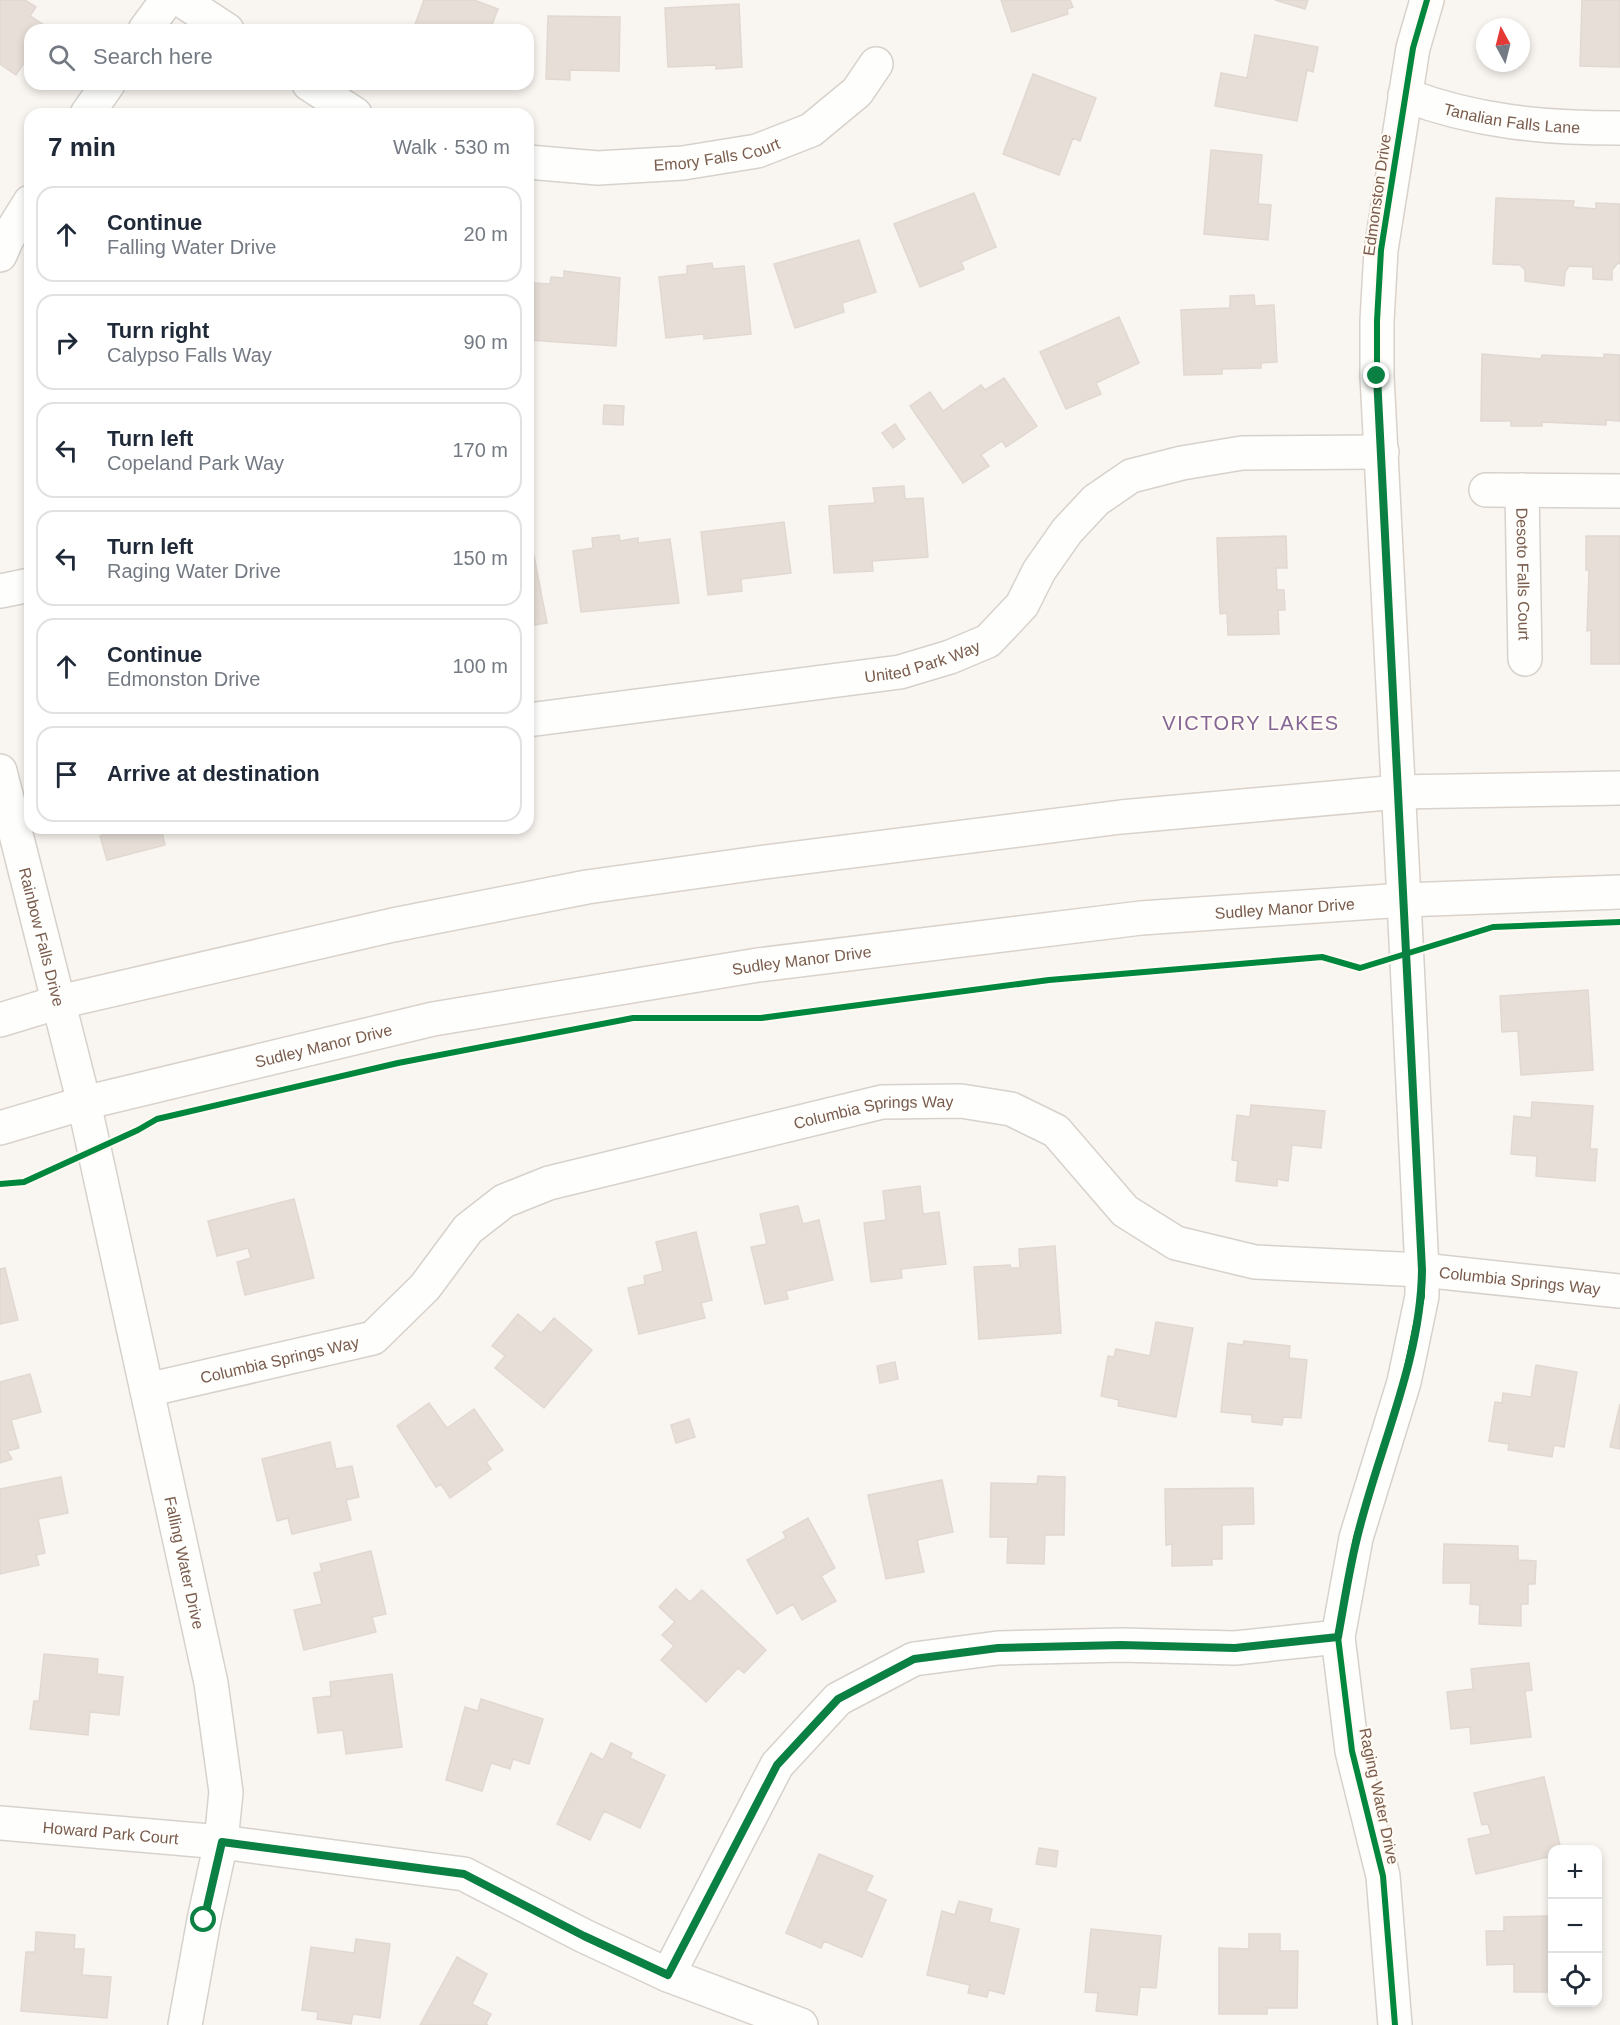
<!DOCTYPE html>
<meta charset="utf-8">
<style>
body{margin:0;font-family:Arial,sans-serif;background:#f6f6f7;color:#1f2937}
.controls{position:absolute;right:18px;bottom:18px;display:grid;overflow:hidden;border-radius:12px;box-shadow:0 3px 9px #0003}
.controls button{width:54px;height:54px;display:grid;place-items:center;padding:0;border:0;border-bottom:2px solid #e0e1e3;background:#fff;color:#1f2937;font:30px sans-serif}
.compass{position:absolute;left:1476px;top:18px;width:54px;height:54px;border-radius:50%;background:#fff;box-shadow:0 3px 9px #0003;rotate:353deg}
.stop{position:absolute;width:18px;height:18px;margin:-14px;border:4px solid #0b8043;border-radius:50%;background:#fff}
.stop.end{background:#0b8043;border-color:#fff;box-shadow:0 2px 6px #0008}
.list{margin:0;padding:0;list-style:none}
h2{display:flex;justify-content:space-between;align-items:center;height:78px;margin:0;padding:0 24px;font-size:26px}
h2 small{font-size:20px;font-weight:400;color:#747a83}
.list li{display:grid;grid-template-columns:39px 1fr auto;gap:18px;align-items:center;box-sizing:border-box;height:96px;margin:0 12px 12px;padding:0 12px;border:2px solid #e0e1e3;border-radius:18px}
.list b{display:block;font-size:22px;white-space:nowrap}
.list p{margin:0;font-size:20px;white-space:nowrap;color:#747a83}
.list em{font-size:20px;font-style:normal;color:#747a83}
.icon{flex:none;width:33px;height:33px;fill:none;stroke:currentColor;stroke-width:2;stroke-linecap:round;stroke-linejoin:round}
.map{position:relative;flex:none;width:1620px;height:2025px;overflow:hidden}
.search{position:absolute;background:#fff;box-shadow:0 3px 9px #0003;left:24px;top:24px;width:510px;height:66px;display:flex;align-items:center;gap:15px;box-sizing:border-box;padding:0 21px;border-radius:18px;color:#747a83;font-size:22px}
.panel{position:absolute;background:#fff;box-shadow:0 3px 9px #0003;left:24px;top:108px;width:510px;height:726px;border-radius:18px}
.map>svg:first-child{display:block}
.building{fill:#e6ded7;stroke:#e2d8d2;stroke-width:1.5}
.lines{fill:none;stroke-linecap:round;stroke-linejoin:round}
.street-casing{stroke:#d7d1cb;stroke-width:36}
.secondary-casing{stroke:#d9d2cb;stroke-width:36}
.street{stroke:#fefefd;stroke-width:33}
.secondary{stroke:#fefefd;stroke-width:33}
.cycleway-casing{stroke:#fffaf3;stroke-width:10}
.cycleway{stroke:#00873e;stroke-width:6}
.route{stroke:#0b8043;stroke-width:8}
.labels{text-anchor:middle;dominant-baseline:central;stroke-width:4.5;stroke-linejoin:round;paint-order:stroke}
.street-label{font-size:16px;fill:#7a5c4d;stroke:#fffaf3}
.quarter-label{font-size:20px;letter-spacing:1.5px;fill:#846695;stroke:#fffaf3}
</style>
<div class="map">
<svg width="1620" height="2025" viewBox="0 0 1620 2025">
<rect width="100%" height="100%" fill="#f9f5f0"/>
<!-- building -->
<path class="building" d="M 0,0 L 25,0 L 36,7 L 30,16 L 47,27 L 46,30 L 30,30 L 30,54 L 16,75 L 0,64 Z
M 424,0 L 474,0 L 498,9 L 490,30 L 413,30 Z
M 1001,0 L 1070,0 L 1073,7 L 1067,9 L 1068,14 L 1012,32 Z
M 1275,0 L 1308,0 L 1305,9 Z
M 1582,0 L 1620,0 L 1620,67 L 1580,66 Z
M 739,4 L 742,67 L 716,69 L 716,65 L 668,67 L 665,8 Z
M 548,16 L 620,17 L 619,71 L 570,70 L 570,80 L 546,79 Z
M 1255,35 L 1318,47 L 1313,72 L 1307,70 L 1297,121 L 1215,106 L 1221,73 L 1247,78 Z
M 1033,74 L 1096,98 L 1080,141 L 1073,138 L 1059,175 L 1003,154 Z
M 1211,150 L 1262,155 L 1258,204 L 1271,205 L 1268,240 L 1204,234 Z
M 974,193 L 996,247 L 961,262 L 964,269 L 920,287 L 894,224 Z
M 1496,198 L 1574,201 L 1573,207 L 1596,209 L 1596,203 L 1620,204 L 1620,264 L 1618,263 L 1612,270 L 1612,280 L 1593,279 L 1593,267 L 1569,266 L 1565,272 L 1564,286 L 1525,281 L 1525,270 L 1520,265 L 1493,264 Z
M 859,240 L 876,292 L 842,303 L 844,312 L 795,328 L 774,264 Z
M 712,263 L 713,269 L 744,266 L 751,334 L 704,339 L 704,334 L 666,338 L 659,277 L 687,274 L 687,266 Z
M 564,271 L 620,278 L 616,346 L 529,340 L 533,283 L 550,284 L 551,277 L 564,278 Z
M 1254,295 L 1255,306 L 1274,305 L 1277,362 L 1261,363 L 1261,368 L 1222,369 L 1222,374 L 1184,375 L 1181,310 L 1230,308 L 1230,296 Z
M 1119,317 L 1139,363 L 1096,383 L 1101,394 L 1066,409 L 1040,352 Z
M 1482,354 L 1541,359 L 1542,355 L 1604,358 L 1604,354 L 1620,355 L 1620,421 L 1606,420 L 1606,425 L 1542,422 L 1542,426 L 1511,426 L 1511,421 L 1481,421 Z
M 1004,378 L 1037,426 L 1006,447 L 1002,441 L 981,455 L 989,466 L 963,483 L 910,406 L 930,392 L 943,411 L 981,385 L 985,390 Z
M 604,405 L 624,406 L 623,425 L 603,424 Z
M 895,424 L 905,439 L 893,448 L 882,433 Z
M 904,486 L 905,499 L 923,498 L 928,557 L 872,561 L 873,571 L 834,573 L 829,506 L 875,503 L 873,488 Z
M 784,522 L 791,573 L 741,579 L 742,591 L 708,595 L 701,532 Z
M 619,535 L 620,541 L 638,538 L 638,543 L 670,539 L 679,603 L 581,612 L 573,551 L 593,548 L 592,538 Z
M 1286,536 L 1287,568 L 1276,568 L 1277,590 L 1284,590 L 1285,610 L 1278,610 L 1279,634 L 1228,635 L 1227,613 L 1220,614 L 1217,538 Z
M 1586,536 L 1620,536 L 1620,664 L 1591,664 L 1591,630 L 1587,631 L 1589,570 L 1586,570 Z
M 534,556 L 547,623 L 528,626 L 528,557 Z
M 108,828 L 161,828 L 165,845 L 107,860 L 100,836 L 109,833 Z
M 1588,990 L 1593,1070 L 1521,1075 L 1518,1031 L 1502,1032 L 1500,996 Z
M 1532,1102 L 1593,1106 L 1590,1149 L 1597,1149 L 1595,1181 L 1536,1176 L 1537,1156 L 1511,1154 L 1514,1116 L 1531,1118 Z
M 1251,1105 L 1325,1111 L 1321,1148 L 1292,1145 L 1288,1181 L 1277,1179 L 1277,1186 L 1236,1181 L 1238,1161 L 1232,1160 L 1237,1115 L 1250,1117 Z
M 920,1186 L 923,1214 L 939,1212 L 946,1264 L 901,1269 L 902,1278 L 871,1282 L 864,1223 L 886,1220 L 883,1191 Z
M 294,1199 L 314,1278 L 245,1295 L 237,1262 L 251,1258 L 248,1248 L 217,1256 L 208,1221 Z
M 798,1206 L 803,1224 L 819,1220 L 833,1280 L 786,1291 L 788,1299 L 765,1304 L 751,1247 L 767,1244 L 760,1214 Z
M 696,1232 L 712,1300 L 701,1303 L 705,1318 L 639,1334 L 628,1288 L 645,1284 L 644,1276 L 663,1271 L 656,1242 Z
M 1055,1246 L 1061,1333 L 979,1339 L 974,1267 L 1010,1265 L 1011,1268 L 1020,1268 L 1019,1249 Z
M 5,1268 L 18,1320 L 0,1324 L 0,1269 Z
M 518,1314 L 541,1333 L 554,1318 L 592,1350 L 544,1408 L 495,1368 L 505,1356 L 492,1346 Z
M 1156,1322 L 1193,1328 L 1176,1417 L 1118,1406 L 1119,1400 L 1101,1396 L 1108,1356 L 1114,1357 L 1116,1349 L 1150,1356 Z
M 1244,1341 L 1290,1346 L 1289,1358 L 1307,1360 L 1301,1418 L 1283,1417 L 1282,1425 L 1252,1422 L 1252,1415 L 1221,1412 L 1228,1343 L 1243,1345 Z
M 895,1362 L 898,1379 L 880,1383 L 877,1366 Z
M 1536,1365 L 1577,1372 L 1564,1447 L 1554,1445 L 1552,1457 L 1508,1450 L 1509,1444 L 1489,1441 L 1495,1402 L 1502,1403 L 1503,1393 L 1531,1397 Z
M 30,1374 L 41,1412 L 11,1420 L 19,1448 L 7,1451 L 12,1459 L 0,1463 L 0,1382 Z
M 429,1403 L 447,1428 L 474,1409 L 503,1450 L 486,1462 L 491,1469 L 450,1498 L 441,1484 L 436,1487 L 397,1426 Z
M 1620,1404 L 1620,1449 L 1610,1447 Z
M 689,1419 L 695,1437 L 676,1443 L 671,1425 Z
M 330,1442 L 336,1469 L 352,1466 L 359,1497 L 346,1500 L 351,1520 L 292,1534 L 288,1518 L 277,1521 L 262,1459 Z
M 1038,1476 L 1065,1477 L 1064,1535 L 1045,1535 L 1044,1564 L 1007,1563 L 1008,1537 L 990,1537 L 991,1483 L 1037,1484 Z
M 61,1477 L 68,1513 L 38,1519 L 45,1553 L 36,1555 L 39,1565 L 0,1574 L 0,1489 Z
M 942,1480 L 953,1532 L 917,1540 L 924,1572 L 886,1579 L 868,1495 Z
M 1253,1488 L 1254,1524 L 1222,1525 L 1222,1559 L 1212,1559 L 1212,1565 L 1172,1566 L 1172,1544 L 1166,1545 L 1165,1489 Z
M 808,1518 L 835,1568 L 821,1576 L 836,1601 L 802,1620 L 793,1604 L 777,1614 L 747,1560 L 786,1538 L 783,1532 Z
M 1444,1544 L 1518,1546 L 1518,1560 L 1536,1561 L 1535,1584 L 1528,1584 L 1528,1604 L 1521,1604 L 1521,1626 L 1479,1624 L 1480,1605 L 1470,1604 L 1471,1583 L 1443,1583 Z
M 371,1551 L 386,1614 L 372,1617 L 376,1632 L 304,1650 L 294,1610 L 322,1604 L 314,1573 L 322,1571 L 320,1564 Z
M 676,1589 L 690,1602 L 702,1590 L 766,1650 L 744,1673 L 738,1668 L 706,1702 L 661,1660 L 674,1646 L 662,1635 L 675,1622 L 659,1607 Z
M 44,1654 L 98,1659 L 97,1674 L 123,1677 L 119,1715 L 90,1712 L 88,1735 L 30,1729 L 34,1701 L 39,1701 Z
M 1529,1663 L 1532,1690 L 1525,1691 L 1531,1737 L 1471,1744 L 1470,1727 L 1451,1729 L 1447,1692 L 1473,1689 L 1471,1669 Z
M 392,1674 L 402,1747 L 346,1754 L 343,1730 L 318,1733 L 313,1698 L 331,1696 L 330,1682 Z
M 481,1699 L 543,1719 L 529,1764 L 513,1759 L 510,1769 L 491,1763 L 482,1791 L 446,1780 L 465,1707 L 478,1711 Z
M 611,1743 L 632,1753 L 630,1758 L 665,1775 L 640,1828 L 604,1811 L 590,1840 L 557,1824 L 591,1753 L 603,1760 Z
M 1544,1777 L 1561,1850 L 1552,1850 L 1552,1856 L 1476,1874 L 1468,1839 L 1491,1834 L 1488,1824 L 1482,1825 L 1474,1793 Z
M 1039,1848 L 1058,1851 L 1056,1867 L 1036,1864 Z
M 819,1854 L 873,1876 L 866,1891 L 886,1900 L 862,1957 L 824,1941 L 821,1948 L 786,1933 Z
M 959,1901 L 992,1909 L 989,1922 L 1019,1929 L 1004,1994 L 989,1990 L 987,1997 L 968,1993 L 970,1985 L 927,1975 L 942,1911 L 955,1915 Z
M 1552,1916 L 1552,1992 L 1514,1992 L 1514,1964 L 1487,1965 L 1486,1931 L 1504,1931 L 1504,1917 Z
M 1091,1929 L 1161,1936 L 1156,1988 L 1140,1987 L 1137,2015 L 1096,2011 L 1098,1993 L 1085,1992 Z
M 36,1932 L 75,1935 L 74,1949 L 84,1949 L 82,1975 L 111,1977 L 107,2018 L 21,2011 L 26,1952 L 35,1952 Z
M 1249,1934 L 1280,1934 L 1280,1951 L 1298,1951 L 1297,2008 L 1267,2008 L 1267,2014 L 1219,2014 L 1219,1948 L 1249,1949 Z
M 356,1939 L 390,1944 L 380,2018 L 353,2014 L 351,2024 L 317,2019 L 318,2012 L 302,2010 L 311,1947 L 354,1953 Z
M 457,1957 L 487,1974 L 472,2004 L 491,2014 L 486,2024 L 488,2025 L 420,2025 Z"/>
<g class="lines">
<defs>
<g id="street">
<path d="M 181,0 L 227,30"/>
<path d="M 145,30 L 167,0"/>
<path d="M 309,84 L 355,114"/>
<path id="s1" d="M 1405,95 C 1476,122 1544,128 1620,128"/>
<path d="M 87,114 L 108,84"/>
<path id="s2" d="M 528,162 L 598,168 L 683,163 L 757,151 L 811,130 L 857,92 L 876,64"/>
<path d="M 0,255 L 7,239 L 30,202"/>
<path d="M 1486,490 L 1620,491"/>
<path id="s3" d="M 1522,490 L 1525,659"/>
<path d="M 0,591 L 30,585"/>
<path id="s4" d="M 528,720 L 900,672 L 950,657 L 988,641 L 1022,605 L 1039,571 L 1067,531 L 1096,500 L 1131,476 L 1182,463 L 1242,453 L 1382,452"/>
<path id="s5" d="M 0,771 L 84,1103 L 211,1683 L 226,1792 L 221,1842 L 204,1920 L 185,2025"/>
<path id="s6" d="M 147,1390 L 373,1338 L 425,1287 L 468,1229 L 504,1201 L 549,1183 L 882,1102 L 961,1101 L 1011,1109 L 1056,1131 L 1125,1211 L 1176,1243 L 1255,1262 L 1422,1270 L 1620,1291"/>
<path id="s7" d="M 0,1823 L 221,1842 L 464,1874 L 584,1936 L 668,1975 L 801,2025"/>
<path d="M 668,1975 L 777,1765 L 838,1699 L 914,1659 L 998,1648 L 1121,1645 L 1235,1648 L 1338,1637"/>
<path d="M 1395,2025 L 1383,1876 L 1352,1751 L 1338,1637 L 1356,1538 L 1404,1382 L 1422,1296 L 1422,1270 L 1404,900"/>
</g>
<g id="secondary">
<path d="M 1404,900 L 1377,376 L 1377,321 L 1381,250 L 1413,48 L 1427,0"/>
<path d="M 0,1020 L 59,1002 L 393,925 L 587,887 L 765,862 L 1121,817 L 1398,792 L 1620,788"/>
<path id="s8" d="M 0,1128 L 84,1103 L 433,1019 L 758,965 L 1141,918 L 1404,900 L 1620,892"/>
</g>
</defs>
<!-- street casing -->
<use href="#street" class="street-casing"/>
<!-- secondary casing -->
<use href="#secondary" class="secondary-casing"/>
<!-- street -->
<use href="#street" class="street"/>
<!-- secondary -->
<use href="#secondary" class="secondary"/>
<defs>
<path id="cycleway" d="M 0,1184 L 24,1182 L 138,1130 L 157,1119 L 398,1063 L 633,1018 L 761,1018 L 1049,980 L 1322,957 L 1360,968 L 1493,927 L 1620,922
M 1395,2025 L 1383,1876 L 1352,1751 L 1338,1637 L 1356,1538 L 1404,1382 L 1422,1296 L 1422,1270 L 1377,376 L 1377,321 L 1381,250 L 1413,48 L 1427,0"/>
</defs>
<!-- cycleway casing -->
<use href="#cycleway" class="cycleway-casing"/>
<!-- cycleway -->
<use href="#cycleway" class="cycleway"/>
</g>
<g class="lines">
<!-- route -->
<path class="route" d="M 204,1920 L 222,1842 L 464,1874 L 584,1936 L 668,1975 L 777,1765 L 838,1699 L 914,1659 L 998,1648 L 1121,1645 L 1235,1648 L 1338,1637 C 1344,1604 1349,1570 1357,1538 C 1378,1450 1421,1361 1422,1270 L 1377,376"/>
</g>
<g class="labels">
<!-- street labels -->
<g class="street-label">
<text stroke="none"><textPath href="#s1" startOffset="110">Tanalian Falls Lane</textPath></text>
<text stroke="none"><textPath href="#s2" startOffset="190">Emory Falls Court</textPath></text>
<text transform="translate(1377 195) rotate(-82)">Edmonston Drive</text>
<text stroke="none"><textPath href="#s3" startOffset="84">Desoto Falls Court</textPath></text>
<text stroke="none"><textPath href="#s4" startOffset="399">United Park Way</textPath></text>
<text stroke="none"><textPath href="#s8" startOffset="1306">Sudley Manor Drive</textPath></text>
<text stroke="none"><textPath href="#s5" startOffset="171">Rainbow Falls Drive</textPath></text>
<text stroke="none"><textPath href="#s8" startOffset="820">Sudley Manor Drive</textPath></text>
<text stroke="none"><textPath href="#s8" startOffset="334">Sudley Manor Drive</textPath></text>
<text stroke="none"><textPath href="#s6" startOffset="804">Columbia Springs Way</textPath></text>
<text stroke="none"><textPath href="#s6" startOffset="1506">Columbia Springs Way</textPath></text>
<text stroke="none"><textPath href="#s6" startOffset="136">Columbia Springs Way</textPath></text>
<text stroke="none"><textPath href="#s5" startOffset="813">Falling Water Drive</textPath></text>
<text transform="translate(1379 1796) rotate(78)">Raging Water Drive</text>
<text stroke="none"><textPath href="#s7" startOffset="111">Howard Park Court</textPath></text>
</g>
<!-- quarter labels -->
<g class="quarter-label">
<text x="1251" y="723">VICTORY LAKES</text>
</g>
</g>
</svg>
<div class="controls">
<button>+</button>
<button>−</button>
<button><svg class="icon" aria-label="locate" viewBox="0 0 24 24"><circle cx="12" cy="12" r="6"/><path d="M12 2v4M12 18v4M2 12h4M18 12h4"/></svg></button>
</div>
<svg class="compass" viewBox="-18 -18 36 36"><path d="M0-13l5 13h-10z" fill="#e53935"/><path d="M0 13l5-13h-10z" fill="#747a83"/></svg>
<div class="stop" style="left:204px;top:1920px"></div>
<div class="stop end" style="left:1377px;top:376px"></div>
<div class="search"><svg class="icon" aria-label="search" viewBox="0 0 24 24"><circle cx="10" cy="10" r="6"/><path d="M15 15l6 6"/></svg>Search here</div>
<section class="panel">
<h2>7 min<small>Walk · 530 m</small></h2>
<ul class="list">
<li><svg class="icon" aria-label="ahead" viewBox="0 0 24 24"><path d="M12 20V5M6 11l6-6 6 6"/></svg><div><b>Continue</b><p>Falling Water Drive</p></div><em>20 m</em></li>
<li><svg class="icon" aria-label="right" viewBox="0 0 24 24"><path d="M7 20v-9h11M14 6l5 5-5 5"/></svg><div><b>Turn right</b><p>Calypso Falls Way</p></div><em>90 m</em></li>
<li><svg class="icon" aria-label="left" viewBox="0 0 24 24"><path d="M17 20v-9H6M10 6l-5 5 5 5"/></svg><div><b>Turn left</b><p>Copeland Park Way</p></div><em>170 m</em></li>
<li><svg class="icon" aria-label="left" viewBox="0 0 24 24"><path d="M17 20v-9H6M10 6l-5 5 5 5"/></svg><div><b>Turn left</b><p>Raging Water Drive</p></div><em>150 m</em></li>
<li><svg class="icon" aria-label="ahead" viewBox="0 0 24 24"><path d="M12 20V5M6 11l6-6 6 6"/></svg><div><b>Continue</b><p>Edmonston Drive</p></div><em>100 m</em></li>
<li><svg class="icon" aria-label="arrive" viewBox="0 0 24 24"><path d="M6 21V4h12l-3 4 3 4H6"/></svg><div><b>Arrive at destination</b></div></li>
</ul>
</section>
</div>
